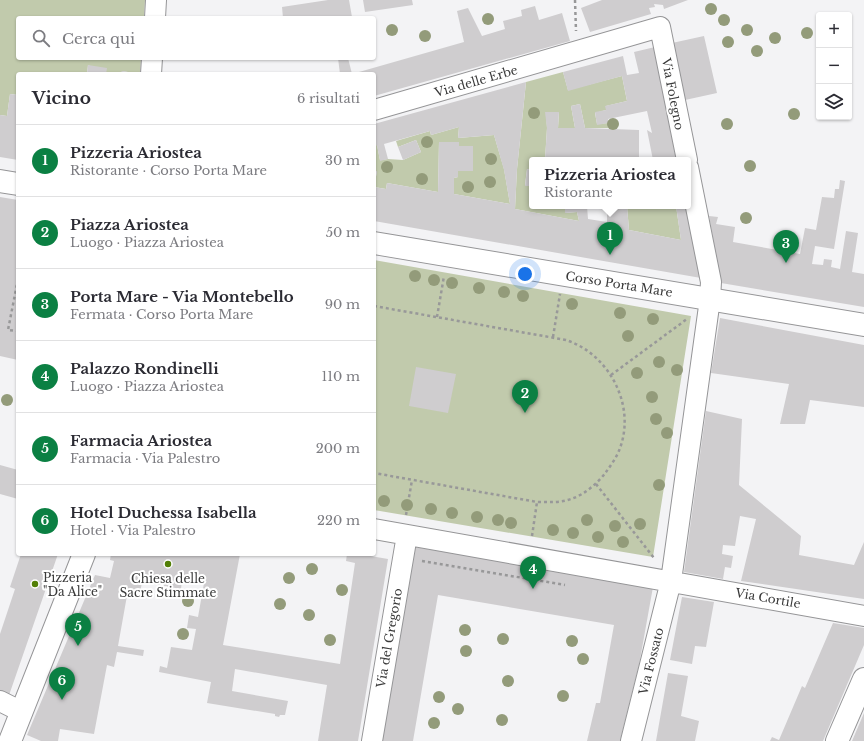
<!DOCTYPE html>
<html lang="it">
<meta charset="utf-8">
<style>
body{margin:0;font-family:"Libre Baskerville",serif;background:#f2f2f3;color:#2b2b33}
.controls{position:absolute;right:12px;top:12px;display:grid;overflow:hidden;border-radius:4px;box-shadow:0 1px 3px #0004}
.controls button{width:36px;height:36px;display:grid;place-items:center;padding:0;border:0;border-bottom:1px solid #e1e1e2;background:#fff;color:#2b2b33;font:20px sans-serif}
.you{position:absolute;left:525px;top:274px;width:14px;height:14px;margin:-10px;border:3px solid #fff;border-radius:50%;background:#1a73e8;box-shadow:0 0 0 6px #1a73e833}
.badge{display:grid;place-items:center;width:26px;height:26px;border-radius:50%;background:#0b8043;color:#fff;font-size:13px;font-weight:700}
.pin{position:absolute;translate:-50% -33px;filter:drop-shadow(0 1px 2px #0008)}
.pin::after{content:'';position:absolute;top:21px;width:14px;height:12px;background:inherit;clip-path:polygon(0 0,100% 0,50% 100%)}
.popup{position:absolute;left:529px;top:157px;width:162px;height:52px;box-sizing:border-box;display:grid;place-content:center;border-radius:4px;background:#fff;filter:drop-shadow(0 1px 3px #0005);font-size:13px;white-space:nowrap;color:#7c7c81}
.popup b{font-size:15px;color:#2b2b33}
.popup::after{content:'';position:absolute;left:50%;top:100%;margin-left:-8px;border:8px solid transparent;border-top-color:#fff}
.list{margin:0;padding:0;list-style:none}
h2{display:flex;justify-content:space-between;align-items:center;height:52px;margin:0;padding:0 16px;font-size:17px}
h2 small{font-size:13px;font-weight:400;color:#7c7c81}
.list li{display:grid;grid-template-columns:26px 1fr auto;gap:12px;align-items:center;box-sizing:border-box;height:72px;padding:0 16px;border-top:1px solid #e1e1e2}
.list b{display:block;font-size:15px;white-space:nowrap}
.list p{margin:0;font-size:13px;white-space:nowrap;color:#7c7c81}
.list em{font-size:13px;font-style:normal;color:#7c7c81}
.icon{flex:none;width:22px;height:22px;fill:none;stroke:currentColor;stroke-width:2;stroke-linecap:round;stroke-linejoin:round}
.map{position:relative;flex:none;width:864px;height:741px;overflow:hidden}
.search{position:absolute;background:#fff;box-shadow:0 1px 3px #0004;left:16px;top:16px;width:360px;height:44px;display:flex;align-items:center;gap:10px;box-sizing:border-box;padding:0 14px;border-radius:4px;color:#7c7c81;font-size:15px}
.panel{position:absolute;background:#fff;box-shadow:0 1px 3px #0004;left:16px;top:72px;width:360px;height:484px;border-radius:4px}
.map>svg:first-child{display:block}
.green{fill:#c1caac}
.building{fill:#cfcdcf}
.lines{fill:none;stroke-linecap:round;stroke-linejoin:round}
.street-casing{stroke:#959597;stroke-width:22}
.secondary-casing{stroke:#959597;stroke-width:24}
.path{stroke:#989899;stroke-width:2.5;stroke-dasharray:3 3;stroke-linecap:butt}
.street{stroke:#fff;stroke-width:20}
.secondary{stroke:#fff;stroke-width:22}
.tree{fill:#939b7a}
.poi-dot{fill:#527f06;stroke:#fff;stroke-width:1.5}
.labels{text-anchor:middle;dominant-baseline:central;stroke-width:4;stroke-linejoin:round;paint-order:stroke}
.street-label{font-size:12px;fill:#3a3a3a;stroke:#fff}
.poi-label{font-size:12px;fill:#3a3a3a;stroke:#fff;text-anchor:start}
</style>
<div class="map">
<svg width="864" height="741" viewBox="0 0 864 741">
<rect width="100%" height="100%" fill="#f3f3f5"/>
<!-- green -->
<path class="green" d="M 0,0 L 145,0 L 144,18 L 18,18 L 18,58 L 141,58 L 140,74 L 122,71 L 121,74 L 106,74 L 88,65 L 87,74 L 18,74 L 18,95 L 10,94 L 7,116 L 0,115 Z
M 563,72 L 568,90 L 622,76 L 627,101 L 606,106 L 606,110 L 595,113 L 597,124 L 608,123 L 611,128 L 585,128 L 580,104 L 571,106 L 575,128 L 558,128 L 559,113 L 546,112 L 547,128 L 545,160 L 532,160 L 532,170 L 527,169 L 525,185 L 532,186 L 532,206 L 565,206 L 565,213 L 577,212 L 579,221 L 515,209 L 517,169 L 526,82 Z
M 459,127 L 458,138 L 494,135 L 504,169 L 510,204 L 454,194 L 454,178 L 458,177 L 458,171 L 473,171 L 473,147 L 459,146 L 458,142 L 439,142 L 438,192 L 387,183 L 386,189 L 374,187 L 377,171 L 374,171 L 374,146 L 377,145 L 380,160 L 388,159 L 403,160 L 421,152 L 416,140 L 398,147 L 396,141 L 430,131 L 431,135 Z
M 627,206 L 676,206 L 681,240 L 629,230 Z
M 374,260 L 691,316 L 653,557 L 374,510 Z"/>
<!-- building -->
<path class="building" d="M 328,0 L 349,0 L 352,17 L 283,18 L 282,7 Z
M 363,0 L 412,0 L 413,5 L 365,12 Z
M 602,0 L 688,0 L 664,9 L 663,5 L 654,4 L 655,7 L 649,8 L 651,14 L 590,32 L 581,8 Z
M 535,6 L 539,20 L 562,13 L 570,41 L 374,96 L 374,74 L 340,74 L 338,58 L 348,58 L 352,74 L 464,42 L 457,11 L 468,8 L 482,36 L 505,29 L 503,21 L 522,16 L 521,10 Z
M 704,36 L 717,93 L 685,100 L 672,43 Z
M 655,47 L 660,68 L 676,160 L 653,160 L 647,130 L 652,133 L 647,111 L 608,119 L 608,123 L 597,125 L 595,112 L 606,110 L 605,106 L 627,101 L 622,76 L 568,91 L 563,72 L 623,56 L 627,75 L 639,73 L 634,52 Z
M 88,65 L 107,68 L 106,74 L 87,74 Z
M 122,71 L 134,73 L 134,74 L 121,74 Z
M 526,82 L 517,169 L 515,209 L 579,221 L 577,212 L 565,213 L 565,206 L 587,206 L 588,219 L 607,222 L 607,206 L 627,206 L 629,230 L 681,240 L 676,206 L 686,206 L 701,278 L 374,221 L 374,187 L 386,189 L 387,183 L 438,192 L 439,142 L 459,142 L 459,146 L 473,146 L 473,171 L 458,171 L 458,177 L 454,178 L 454,194 L 510,204 L 504,170 L 494,135 L 458,138 L 459,127 L 431,135 L 430,131 L 384,144 L 388,159 L 380,161 L 377,145 L 374,146 L 374,124 Z
M 10,94 L 18,95 L 18,160 L 0,157 L 0,115 L 7,116 Z
M 580,104 L 585,128 L 639,130 L 639,160 L 607,160 L 607,158 L 545,160 L 547,128 L 545,112 L 559,112 L 558,128 L 575,128 L 571,106 Z
M 416,140 L 421,152 L 403,160 L 398,147 Z
M 527,169 L 532,170 L 532,186 L 525,186 Z
M 374,171 L 377,171 L 375,183 L 374,183 Z
M 840,180 L 845,181 L 834,249 L 815,246 L 812,264 L 823,265 L 824,259 L 832,260 L 831,267 L 840,269 L 846,231 L 858,233 L 852,272 L 864,274 L 864,307 L 721,283 L 709,216 L 718,217 L 716,224 L 735,227 L 733,242 L 800,254 L 805,228 L 816,230 L 822,197 L 834,198 L 835,189 L 839,189 Z
M 0,197 L 18,200 L 18,360 L 0,356 Z
M 720,318 L 864,345 L 864,407 L 810,400 L 805,424 L 780,424 L 789,384 L 711,373 Z
M 416,367 L 456,374 L 448,413 L 409,406 Z
M 706,411 L 742,419 L 739,485 L 801,536 L 799,555 L 854,565 L 864,542 L 864,599 L 741,581 L 756,519 L 740,516 L 735,546 L 723,545 L 722,554 L 733,556 L 731,568 L 725,567 L 723,579 L 684,572 Z
M 0,465 L 18,470 L 18,499 L 0,494 Z
M 415,547 L 653,587 L 639,665 L 620,741 L 587,741 L 596,703 L 600,703 L 614,625 L 438,595 L 413,741 L 381,741 Z
M 21,554 L 58,554 L 7,701 L 0,697 L 0,634 L 15,589 L 10,587 Z
M 111,554 L 240,554 L 223,645 L 340,664 L 355,563 L 346,561 L 347,554 L 359,554 L 388,559 L 358,741 L 318,741 L 327,685 L 235,669 L 232,691 L 288,701 L 285,715 L 280,715 L 279,717 L 275,716 L 275,714 L 207,703 L 211,682 L 159,672 L 160,666 L 167,668 L 171,647 L 192,650 L 196,629 L 187,628 L 189,615 L 198,617 L 204,583 L 182,580 L 181,589 L 142,582 L 140,593 L 128,590 L 118,646 L 144,650 L 143,656 L 117,652 L 114,667 L 107,665 L 94,734 L 60,729 L 58,741 L 41,741 L 27,735 L 95,575 L 110,578 L 114,561 L 110,560 Z
M 682,597 L 714,602 L 706,647 L 695,646 L 692,664 L 670,660 Z
M 833,623 L 864,628 L 864,645 L 823,741 L 770,741 L 772,737 L 779,740 L 802,686 L 805,688 Z
M 668,673 L 688,676 L 681,716 L 699,721 L 695,741 L 656,741 Z
M 864,713 L 864,741 L 852,741 Z"/>
<g class="lines">
<defs>
<path id="street" d="M 155,18 L 156,0
M 151,74 L 152,58
M 374,110 L 660,27 L 687,160
M 374,529 L 864,616
M 0,701 L 22,712
M 372,741 L 407,535
M 631,741 L 671,581 L 710,299 L 711,282 L 688,167"/>
<path id="secondary" d="M 0,181 L 18,184
M 374,243 L 864,325
M 10,741 L 84,554
M 837,741 L 864,679"/>
</defs>
<!-- street casing -->
<use href="#street" class="street-casing"/>
<!-- secondary casing -->
<use href="#secondary" class="secondary-casing"/>
<!-- path -->
<path class="path" d="M 575,0 L 576,31
M 18,279 L 8,330 L 18,331
M 374,306 L 566,340 C 609,354 636,405 620,448 C 617,457 611,465 606,472 C 598,483 584,495 571,499 C 560,503 549,502 537,502 L 374,473
M 437,317 L 444,276
M 553,337 L 560,294
M 611,375 L 687,319
M 596,484 L 654,558
M 406,515 L 412,480
M 532,536 L 537,502
M 422,561 L 565,585"/>
<!-- street -->
<use href="#street" class="street"/>
<!-- secondary -->
<use href="#secondary" class="secondary"/>
</g>
<!-- trees -->
<g class="tree">
<circle cx="711" cy="9" r="6"/>
<circle cx="488" cy="19" r="6"/>
<circle cx="724" cy="20" r="6"/>
<circle cx="392" cy="30" r="6"/>
<circle cx="747" cy="30" r="6"/>
<circle cx="807" cy="33" r="6"/>
<circle cx="425" cy="36" r="6"/>
<circle cx="775" cy="38" r="6"/>
<circle cx="728" cy="42" r="6"/>
<circle cx="757" cy="51" r="6"/>
<circle cx="534" cy="113" r="6"/>
<circle cx="794" cy="114" r="6"/>
<circle cx="613" cy="124" r="6"/>
<circle cx="727" cy="124" r="6"/>
<circle cx="427" cy="142" r="6"/>
<circle cx="491" cy="159" r="6"/>
<circle cx="750" cy="166" r="6"/>
<circle cx="387" cy="167" r="6"/>
<circle cx="422" cy="179" r="6"/>
<circle cx="490" cy="182" r="6"/>
<circle cx="468" cy="187" r="6"/>
<circle cx="746" cy="218" r="6"/>
<circle cx="415" cy="276" r="6"/>
<circle cx="434" cy="280" r="6"/>
<circle cx="452" cy="283" r="6"/>
<circle cx="479" cy="288" r="6"/>
<circle cx="504" cy="292" r="6"/>
<circle cx="523" cy="296" r="6"/>
<circle cx="572" cy="304" r="6"/>
<circle cx="620" cy="313" r="6"/>
<circle cx="653" cy="319" r="6"/>
<circle cx="628" cy="336" r="6"/>
<circle cx="659" cy="362" r="6"/>
<circle cx="677" cy="370" r="6"/>
<circle cx="637" cy="373" r="6"/>
<circle cx="652" cy="397" r="6"/>
<circle cx="7" cy="400" r="6"/>
<circle cx="656" cy="419" r="6"/>
<circle cx="667" cy="433" r="6"/>
<circle cx="659" cy="485" r="6"/>
<circle cx="384" cy="501" r="6"/>
<circle cx="407" cy="505" r="6"/>
<circle cx="431" cy="509" r="6"/>
<circle cx="452" cy="513" r="6"/>
<circle cx="477" cy="517" r="6"/>
<circle cx="498" cy="520" r="6"/>
<circle cx="587" cy="520" r="6"/>
<circle cx="511" cy="523" r="6"/>
<circle cx="640" cy="524" r="6"/>
<circle cx="615" cy="526" r="6"/>
<circle cx="553" cy="530" r="6"/>
<circle cx="573" cy="533" r="6"/>
<circle cx="598" cy="537" r="6"/>
<circle cx="623" cy="542" r="6"/>
<circle cx="312" cy="569" r="6"/>
<circle cx="289" cy="578" r="6"/>
<circle cx="342" cy="590" r="6"/>
<circle cx="188" cy="601" r="6"/>
<circle cx="280" cy="604" r="6"/>
<circle cx="309" cy="615" r="6"/>
<circle cx="465" cy="630" r="6"/>
<circle cx="183" cy="634" r="6"/>
<circle cx="503" cy="639" r="6"/>
<circle cx="330" cy="640" r="6"/>
<circle cx="572" cy="641" r="6"/>
<circle cx="466" cy="651" r="6"/>
<circle cx="583" cy="659" r="6"/>
<circle cx="508" cy="681" r="6"/>
<circle cx="563" cy="696" r="6"/>
<circle cx="439" cy="697" r="6"/>
<circle cx="458" cy="709" r="6"/>
<circle cx="502" cy="720" r="6"/>
<circle cx="434" cy="723" r="6"/>
</g>
<!-- markers -->
<g class="poi-dot">
<circle cx="168" cy="564" r="4"/>
<circle cx="35" cy="584" r="4"/>
</g>
<g class="labels">
<!-- street labels -->
<g class="street-label">
<text transform="translate(476 81) rotate(-16)">Via delle Erbe</text>
<text transform="translate(673 94) rotate(79)">Via Folegno</text>
<text transform="translate(619 284) rotate(9)">Corso Porta Mare</text>
<text transform="translate(768 598) rotate(10)">Via Cortile</text>
<text transform="translate(389 638) rotate(-80)">Via del Gregorio</text>
<text transform="translate(651 661) rotate(-76)">Via Fossato</text>
</g>
<!-- poi labels -->
<g class="poi-label">
<text x="43" y="577">Pizzeria<tspan x="43" dy="14">"Da Alice"</tspan></text>
<text x="168" y="578" text-anchor="middle">Chiesa delle<tspan x="168" dy="14">Sacre Stimmate</tspan></text>
</g>
</g>
</svg>
<div class="controls">
<button>+</button>
<button>−</button>
<button><svg class="icon" aria-label="layers" viewBox="0 0 24 24"><path d="M12 4l9 5-9 5-9-5zM3 14l9 5 9-5"/></svg></button>
</div>
<div class="you"></div>
<div class="pin badge" style="left:610px;top:255px">1</div>
<div class="popup"><b>Pizzeria Ariostea</b>Ristorante</div>
<div class="pin badge" style="left:525px;top:413px">2</div>
<div class="pin badge" style="left:786px;top:263px">3</div>
<div class="pin badge" style="left:533px;top:589px">4</div>
<div class="pin badge" style="left:78px;top:646px">5</div>
<div class="pin badge" style="left:62px;top:700px">6</div>
<div class="search"><svg class="icon" aria-label="search" viewBox="0 0 24 24"><circle cx="10" cy="10" r="6"/><path d="M15 15l6 6"/></svg>Cerca qui</div>
<section class="panel">
<h2>Vicino<small>6 risultati</small></h2>
<ul class="list">
<li><span class="badge">1</span><div><b>Pizzeria Ariostea</b><p>Ristorante · Corso Porta Mare</p></div><em>30 m</em></li>
<li><span class="badge">2</span><div><b>Piazza Ariostea</b><p>Luogo · Piazza Ariostea</p></div><em>50 m</em></li>
<li><span class="badge">3</span><div><b>Porta Mare - Via Montebello</b><p>Fermata · Corso Porta Mare</p></div><em>90 m</em></li>
<li><span class="badge">4</span><div><b>Palazzo Rondinelli</b><p>Luogo · Piazza Ariostea</p></div><em>110 m</em></li>
<li><span class="badge">5</span><div><b>Farmacia Ariostea</b><p>Farmacia · Via Palestro</p></div><em>200 m</em></li>
<li><span class="badge">6</span><div><b>Hotel Duchessa Isabella</b><p>Hotel · Via Palestro</p></div><em>220 m</em></li>
</ul>
</section>
</div>
